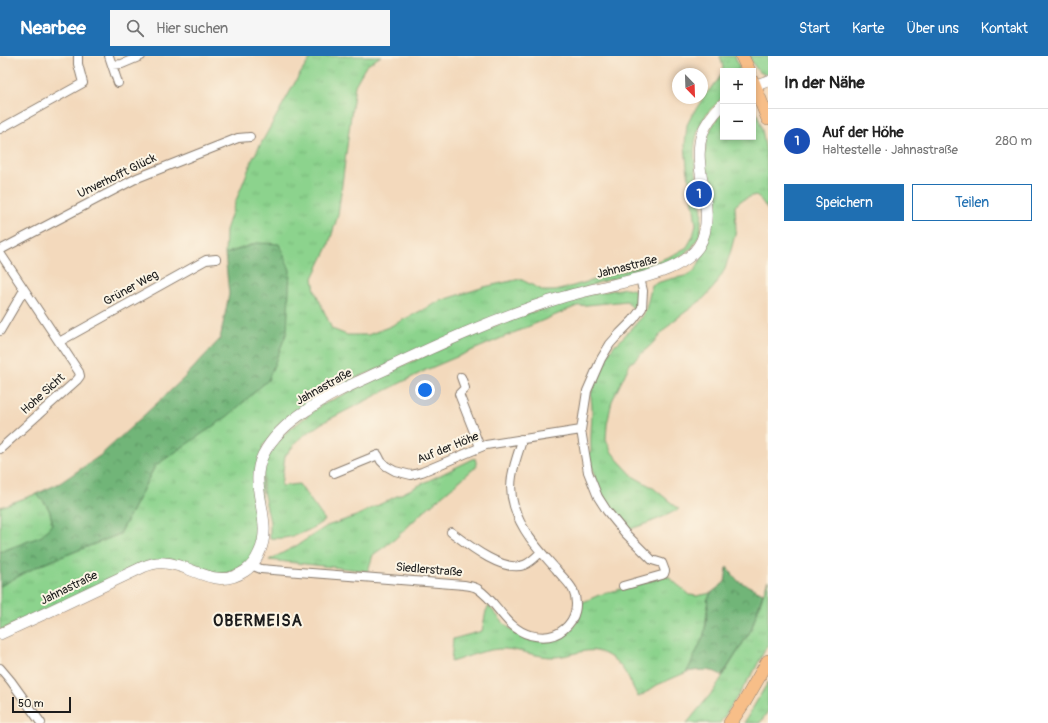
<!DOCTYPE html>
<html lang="de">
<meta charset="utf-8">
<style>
body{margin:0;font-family:Pangolin,sans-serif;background:#f6f6f6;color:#222}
.controls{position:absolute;right:12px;top:12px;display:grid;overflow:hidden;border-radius:0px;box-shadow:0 2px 6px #0003}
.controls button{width:36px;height:36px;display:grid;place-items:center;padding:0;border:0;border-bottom:1px solid #e0e0e0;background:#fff;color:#222;font:20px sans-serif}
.compass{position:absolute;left:672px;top:12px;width:36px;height:36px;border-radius:50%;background:#fff;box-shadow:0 2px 6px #0003;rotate:157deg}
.scale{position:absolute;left:12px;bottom:10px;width:59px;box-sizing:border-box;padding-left:4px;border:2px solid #1c1c1c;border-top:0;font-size:11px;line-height:14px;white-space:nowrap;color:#1c1c1c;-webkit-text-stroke:3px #fcf5e5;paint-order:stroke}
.you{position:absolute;left:425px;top:334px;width:14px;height:14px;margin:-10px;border:3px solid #fff;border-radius:50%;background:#1a73e8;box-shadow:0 0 0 6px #1a73e833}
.badge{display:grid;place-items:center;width:26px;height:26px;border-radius:50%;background:#1f6fb2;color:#fff;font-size:13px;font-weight:700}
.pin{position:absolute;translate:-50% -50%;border:2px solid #fff;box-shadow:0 1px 4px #0006}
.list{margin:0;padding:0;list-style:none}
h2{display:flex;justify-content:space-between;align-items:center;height:52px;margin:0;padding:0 16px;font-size:17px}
h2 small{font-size:13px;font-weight:400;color:#767676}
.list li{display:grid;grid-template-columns:26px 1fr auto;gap:12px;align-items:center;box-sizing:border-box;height:64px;padding:0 16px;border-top:1px solid #e0e0e0}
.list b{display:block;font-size:15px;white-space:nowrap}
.list p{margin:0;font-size:13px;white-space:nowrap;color:#767676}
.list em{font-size:13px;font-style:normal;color:#767676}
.actions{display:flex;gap:8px;padding:12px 16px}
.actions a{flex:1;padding:9px 0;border:1px solid #1f6fb2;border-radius:0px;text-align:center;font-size:14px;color:#1f6fb2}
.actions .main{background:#1f6fb2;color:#fff}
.icon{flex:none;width:22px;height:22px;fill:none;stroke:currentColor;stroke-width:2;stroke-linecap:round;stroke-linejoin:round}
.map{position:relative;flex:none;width:768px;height:667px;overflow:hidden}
header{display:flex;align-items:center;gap:24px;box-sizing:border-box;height:56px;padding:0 20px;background:#1f6fb2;color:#fff}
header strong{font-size:19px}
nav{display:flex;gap:22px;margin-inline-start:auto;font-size:14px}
.search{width:280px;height:36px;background:#f6f6f6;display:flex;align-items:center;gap:10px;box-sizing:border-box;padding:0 14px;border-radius:0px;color:#767676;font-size:15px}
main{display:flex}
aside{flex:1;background:#fff}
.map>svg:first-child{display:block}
.grass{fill:url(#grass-tufts);stroke:#547854}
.forest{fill:url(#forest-crowns);stroke:#46684a}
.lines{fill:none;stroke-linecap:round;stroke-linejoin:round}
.minor-casing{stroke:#887a6c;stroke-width:10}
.tertiary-casing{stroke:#887a6c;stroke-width:12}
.primary-casing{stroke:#887a6c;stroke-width:14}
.minor{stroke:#fff;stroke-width:8}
.tertiary{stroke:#fff;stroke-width:11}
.primary{stroke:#f7be88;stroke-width:13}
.labels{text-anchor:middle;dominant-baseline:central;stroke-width:4;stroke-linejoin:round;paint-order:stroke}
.street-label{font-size:12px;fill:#1c1c1c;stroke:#fcf5e5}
.district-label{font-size:16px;font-weight:bold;letter-spacing:1px;fill:#1c1c1c;stroke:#fcf5e5}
</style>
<header>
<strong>Nearbee</strong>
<div class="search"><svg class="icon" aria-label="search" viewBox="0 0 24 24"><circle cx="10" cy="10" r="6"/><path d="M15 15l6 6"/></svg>Hier suchen</div>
<nav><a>Start</a><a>Karte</a><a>Über uns</a><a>Kontakt</a></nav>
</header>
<main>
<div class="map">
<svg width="768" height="667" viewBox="0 0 768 667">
<defs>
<pattern id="grass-tufts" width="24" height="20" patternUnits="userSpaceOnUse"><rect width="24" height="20" fill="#8cd38d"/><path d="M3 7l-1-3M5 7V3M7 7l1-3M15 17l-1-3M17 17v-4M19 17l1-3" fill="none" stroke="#78b579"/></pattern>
<pattern id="forest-crowns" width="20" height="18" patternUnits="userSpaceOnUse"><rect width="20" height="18" fill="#71b578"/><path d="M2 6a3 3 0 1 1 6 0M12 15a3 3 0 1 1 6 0" fill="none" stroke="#5c9262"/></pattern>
</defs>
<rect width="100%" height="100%" fill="#fcf5e5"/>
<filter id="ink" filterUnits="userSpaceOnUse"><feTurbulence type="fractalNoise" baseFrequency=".025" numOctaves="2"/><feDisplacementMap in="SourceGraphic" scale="8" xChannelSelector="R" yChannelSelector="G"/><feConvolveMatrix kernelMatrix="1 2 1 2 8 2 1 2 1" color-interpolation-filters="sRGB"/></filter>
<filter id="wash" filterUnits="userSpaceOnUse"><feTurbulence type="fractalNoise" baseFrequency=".012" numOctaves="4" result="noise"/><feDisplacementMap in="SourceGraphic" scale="16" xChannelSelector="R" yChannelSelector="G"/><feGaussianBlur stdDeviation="0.9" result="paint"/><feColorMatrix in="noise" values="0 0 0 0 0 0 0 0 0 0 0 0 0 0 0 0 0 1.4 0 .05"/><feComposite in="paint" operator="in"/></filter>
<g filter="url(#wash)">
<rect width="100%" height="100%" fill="#f3d9bc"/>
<!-- grass -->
<path class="grass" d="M 312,0 L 381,0 L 366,10 L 355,29 L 338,159 L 328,191 L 313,222 L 315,235 L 332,273 L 347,279 L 368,279 L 391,270 L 440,245 L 484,231 L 520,223 L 544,235 L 556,235 L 655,206 L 673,199 L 687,191 L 693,180 L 696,169 L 694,153 L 687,111 L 685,88 L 687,69 L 692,59 L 706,38 L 718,24 L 722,17 L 723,11 L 720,0 L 735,0 L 739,11 L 739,15 L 723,15 L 723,41 C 718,47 710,53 706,59 C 692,81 693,98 697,122 L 695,123 L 699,145 L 701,146 L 702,157 L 700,178 L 692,192 L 678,203 L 659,211 L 600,226 L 356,322 L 263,389 L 260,459 L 260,483 L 248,507 L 230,517 L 215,518 L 170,503 L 0,574 L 0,530 L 38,510 L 120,478 L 155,410 L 182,391 L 257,187 L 225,198 L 226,174 L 235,147 L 253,102 L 298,21 Z
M 749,0 L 768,0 L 768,19 C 757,18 754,9 749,0 Z
M 753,49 C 768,77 768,121 768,154 L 761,144 L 755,139 L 742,144 L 735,150 L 736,175 L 731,194 L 725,213 L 714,231 L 703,243 L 672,266 L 651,289 L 630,308 L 612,345 L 607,369 L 606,383 L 611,395 L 618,404 L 634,421 L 652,431 L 679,453 C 662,462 645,469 626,474 C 606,453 594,426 588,397 L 591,396 C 590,382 592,367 592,353 C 592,346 590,341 592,334 C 596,316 605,302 616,287 L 617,288 L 642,261 L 646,253 L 652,229 C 657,227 662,225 667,224 C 676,221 686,222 694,215 C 699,210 707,187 709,180 C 708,164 707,147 706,131 C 704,101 701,79 723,56 L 723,81 L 753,81 Z
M 625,232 C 641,233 643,242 635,255 L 627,245 L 577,250 L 426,314 L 322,367 L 300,382 L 285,400 L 281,430 L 299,428 L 325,464 C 308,476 291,484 270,482 L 270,466 L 263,435 L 263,411 L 267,400 L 284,378 L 320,350 L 404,309 L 504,266 L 577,241 Z
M 475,402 L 477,410 L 424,455 L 395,483 L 373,499 L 368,515 L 269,504 L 296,490 L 327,470 L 356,460 Z
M 36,438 C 47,449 51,453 52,468 L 43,480 L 0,496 L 0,451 Z
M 667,520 L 690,539 L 697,540 L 711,537 C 706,548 707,566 704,578 C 701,591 693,604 687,616 L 657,629 L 642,639 L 638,641 C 629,624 623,606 605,598 C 588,589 571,601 553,601 C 537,601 521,594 505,593 C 487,592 468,601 451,606 L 453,583 L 482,575 L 486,555 L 489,550 C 498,561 508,573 520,580 C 525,582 530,583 535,584 C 561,588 581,572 581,547 L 599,539 Z
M 768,524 L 768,588 L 754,615 L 720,667 L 687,667 L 714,634 L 751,574 Z
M 768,626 L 768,655 L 760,667 L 744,667 Z"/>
<!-- forest -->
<path class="forest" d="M 257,187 L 279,188 L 290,214 L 287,276 L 268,324 L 228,360 L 155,410 L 120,478 L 38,510 L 0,530 L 0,496 L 42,480 L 52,468 C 51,453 47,448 36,438 L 60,427 L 101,399 L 183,323 L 220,283 L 229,238 L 225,198 Z
M 727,511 L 738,525 L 763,537 L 751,574 L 722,620 C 714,612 697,614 687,616 L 704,579 L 708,551 L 707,544 L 711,537 L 725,526 Z"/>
</g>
<g filter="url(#ink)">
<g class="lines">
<defs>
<path id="minor" d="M 109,0 L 118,27
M 112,9 L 122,8 L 141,0
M 0,73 L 83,27 L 78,8 L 78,0
M 0,194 L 137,122 L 238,82 L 250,81
M 0,197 L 79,316 L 80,320 L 77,324 L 0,393
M 0,275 L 24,234
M 59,286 L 206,204 L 216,203
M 461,321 L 465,332 L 459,338 L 480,391
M 334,417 L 378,399 L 381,405 L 386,410 L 395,415 L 411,419 L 422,416 L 486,389 L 581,374
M 451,476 C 467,488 503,517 524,509 C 530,507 536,501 541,496
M 251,509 L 261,513 L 273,514 L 464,529 C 469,530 474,530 478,533 C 498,546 505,572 530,579 C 542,582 555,581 564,573 C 576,563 579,548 573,534 C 569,526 561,520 556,513 C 539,494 521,475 514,450 C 507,428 514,409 521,388 L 521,383
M 623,530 L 662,519 L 664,518 L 665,515 L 662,507 L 652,504 L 625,477 L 607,455 L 598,441 L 588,416 L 581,374 L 587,335 L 601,303 L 610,288 L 620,277 L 633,264 L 642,252 L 643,235 L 640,222
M 0,612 L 11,625 L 41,667"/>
<path id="tertiary" d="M 753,30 L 768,25
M 0,578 L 48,556 L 143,511 C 150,508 157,506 165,507 C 194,509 215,535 245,515 C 251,511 256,504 259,497 C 275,465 247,431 263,399 C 272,381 290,365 307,354 C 330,337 358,326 384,314 C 441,287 500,260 560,242 C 590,233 621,228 651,219 C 698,205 713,185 704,136 C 701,117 696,97 702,78 C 706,66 714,57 723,48"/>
<path id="primary" d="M 742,0 L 749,15
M 753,26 L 768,63
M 730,667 L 745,645 L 768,605"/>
</defs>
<!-- minor casing -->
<use href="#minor" class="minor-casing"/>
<!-- tertiary casing -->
<use href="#tertiary" class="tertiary-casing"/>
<!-- primary casing -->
<use href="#primary" class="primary-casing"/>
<!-- minor -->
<use href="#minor" class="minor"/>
<!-- tertiary -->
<use href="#tertiary" class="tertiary"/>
<!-- primary -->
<use href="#primary" class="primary"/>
</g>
</g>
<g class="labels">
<!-- street labels -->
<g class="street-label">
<text transform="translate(117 120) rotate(-26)">Unverhofft Glück</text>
<text transform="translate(627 211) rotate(-14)">Jahnastraße</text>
<text transform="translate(131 232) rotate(-29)">Grüner Weg</text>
<text transform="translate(324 331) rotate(-29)">Jahnastraße</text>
<text transform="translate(43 338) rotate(-42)">Hohe Sicht</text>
<text transform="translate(448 392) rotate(-22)">Auf der Höhe</text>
<text transform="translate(429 514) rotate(5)">Siedlerstraße</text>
<text transform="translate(69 532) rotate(-26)">Jahnastraße</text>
</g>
<!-- district labels -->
<g class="district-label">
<text x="258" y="565">OBERMEISA</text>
</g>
</g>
</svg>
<div class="controls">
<button>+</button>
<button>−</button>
</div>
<svg class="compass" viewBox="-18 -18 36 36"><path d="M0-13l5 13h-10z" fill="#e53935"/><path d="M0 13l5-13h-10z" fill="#767676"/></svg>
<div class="scale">50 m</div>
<div class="you"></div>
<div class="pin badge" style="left:699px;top:138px;background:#1a4fb4">1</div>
</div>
<aside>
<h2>In der Nähe<small></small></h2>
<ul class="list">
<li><span class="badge" style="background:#1a4fb4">1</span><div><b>Auf der Höhe</b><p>Haltestelle · Jahnastraße</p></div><em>280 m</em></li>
</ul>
<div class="actions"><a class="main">Speichern</a><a>Teilen</a></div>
</aside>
</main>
